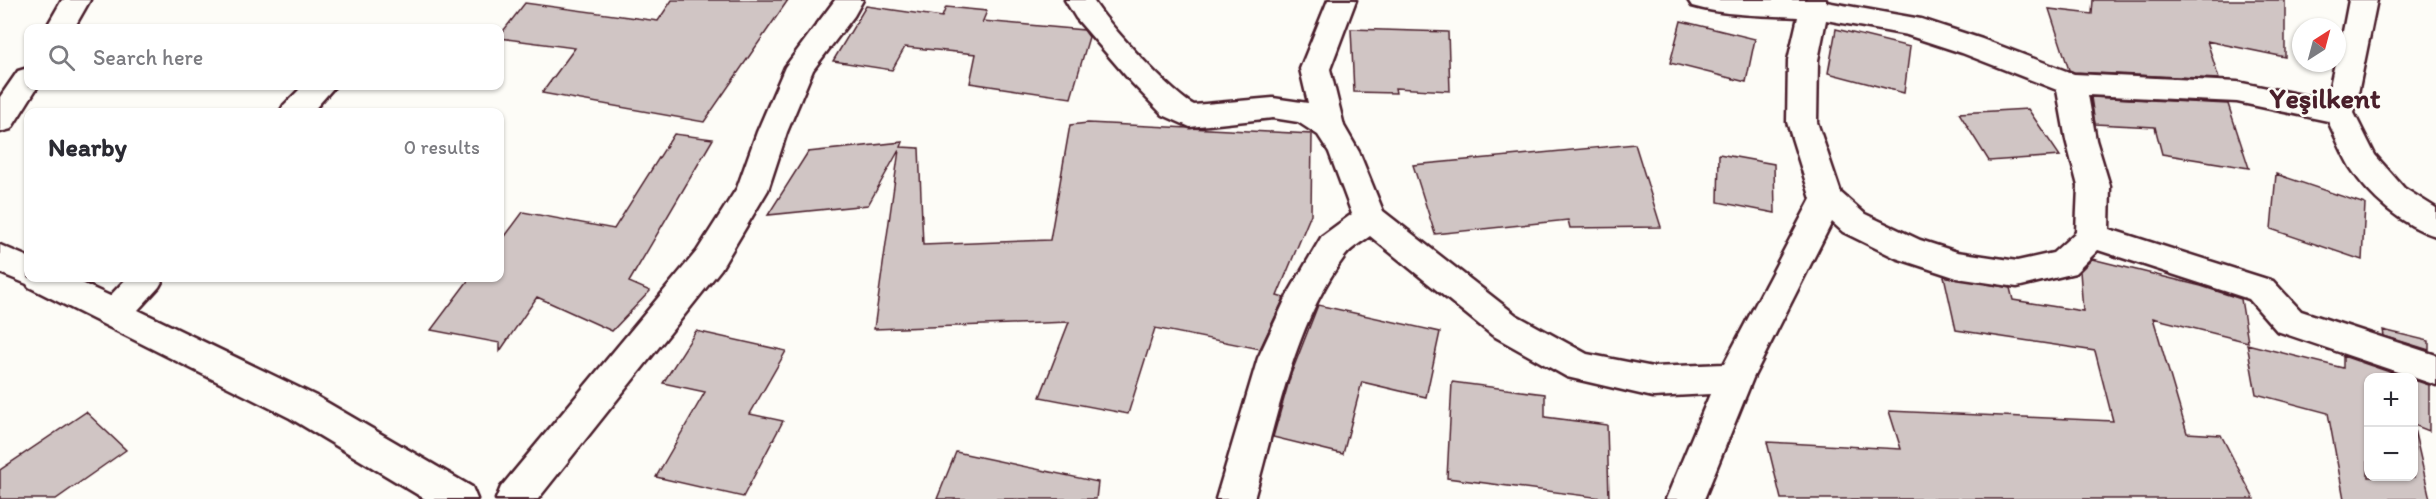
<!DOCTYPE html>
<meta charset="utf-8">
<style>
body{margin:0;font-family:Itim,sans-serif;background:#f7f7f7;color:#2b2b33}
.controls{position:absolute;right:18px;bottom:18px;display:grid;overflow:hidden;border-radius:12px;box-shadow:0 2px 4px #0004}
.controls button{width:54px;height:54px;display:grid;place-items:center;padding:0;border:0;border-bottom:2px solid #e1e1e2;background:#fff;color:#2b2b33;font:30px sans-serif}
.compass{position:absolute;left:2292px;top:18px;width:54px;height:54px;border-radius:50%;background:#fff;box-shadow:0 2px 4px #0004;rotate:36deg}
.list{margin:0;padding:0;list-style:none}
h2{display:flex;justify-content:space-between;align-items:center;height:78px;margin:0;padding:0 24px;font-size:26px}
h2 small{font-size:20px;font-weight:400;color:#7c7c81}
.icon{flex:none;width:33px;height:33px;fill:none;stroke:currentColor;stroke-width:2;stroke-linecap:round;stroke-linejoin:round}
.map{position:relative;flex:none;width:2436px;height:499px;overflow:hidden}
.search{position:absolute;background:#fff;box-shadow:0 2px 4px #0004;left:24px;top:24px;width:480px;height:66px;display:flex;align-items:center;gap:15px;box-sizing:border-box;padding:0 21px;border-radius:12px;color:#7c7c81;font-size:22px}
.panel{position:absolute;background:#fff;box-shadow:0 2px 4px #0004;left:24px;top:108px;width:480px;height:174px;border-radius:12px}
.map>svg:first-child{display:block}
.building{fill:#d0c5c4;stroke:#4a1f2b;stroke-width:1.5}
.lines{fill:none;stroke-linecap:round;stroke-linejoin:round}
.street-casing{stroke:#4a1f2b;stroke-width:5}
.secondary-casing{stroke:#4a1f2b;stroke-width:5}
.street{fill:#fdfcf7;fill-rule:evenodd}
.secondary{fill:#fdfcf7;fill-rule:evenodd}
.labels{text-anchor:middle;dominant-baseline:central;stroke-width:5;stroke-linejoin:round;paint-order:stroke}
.district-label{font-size:28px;font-weight:bold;fill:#4a1f2b;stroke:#fdfcf7}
</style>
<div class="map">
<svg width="2436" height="499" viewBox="0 0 2436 499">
<rect width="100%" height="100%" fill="#fdfcf7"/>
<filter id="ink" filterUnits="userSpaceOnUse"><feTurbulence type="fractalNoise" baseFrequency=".0167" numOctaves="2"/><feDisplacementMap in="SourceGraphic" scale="12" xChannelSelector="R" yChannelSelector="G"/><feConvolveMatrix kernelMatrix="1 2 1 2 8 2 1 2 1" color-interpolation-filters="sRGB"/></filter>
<g filter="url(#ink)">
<!-- building -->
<path class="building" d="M 672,0 L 788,0 L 704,122 L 542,93 L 575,48 L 500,38 L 500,35 L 525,3 L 658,21 Z
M 2093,0 L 2285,0 L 2285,57 L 2207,41 L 2219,79 L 2074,72 L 2069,70 L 2049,9 L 2092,14 Z
M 866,6 L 942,17 L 946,7 L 987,11 L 982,23 L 983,21 L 1084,30 L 1089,37 L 1071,98 L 970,83 L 976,54 L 905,47 L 892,70 L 833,61 Z
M 1681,21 L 1755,39 L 1746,82 L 1670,63 Z
M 1351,29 L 1448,32 L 1450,91 L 1395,88 L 1396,93 L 1354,92 Z
M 1836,29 L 1910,47 L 1904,93 L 1828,73 Z
M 2091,97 L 2228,104 L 2249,168 L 2162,154 L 2155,127 L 2095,124 Z
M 2028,109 L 2060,156 L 1989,161 L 1959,113 Z
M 1088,123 L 1312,134 L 1311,214 L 1277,296 L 1284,298 L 1260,349 L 1155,328 L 1128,414 L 1040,397 L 1069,322 L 874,329 L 899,150 L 868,205 L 768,215 L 808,152 L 903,142 L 901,147 L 919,148 L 923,245 L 1050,240 L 1070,125 Z
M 674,134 L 713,139 L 629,282 L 650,291 L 612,331 L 537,297 L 500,351 L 500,343 L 431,330 L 470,278 L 500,278 L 500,243 L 523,212 L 614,229 Z
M 1635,144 L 1661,227 L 1570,228 L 1568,220 L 1435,234 L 1413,165 Z
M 1719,154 L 1774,164 L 1775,213 L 1718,202 Z
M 2276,174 L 2365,204 L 2362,260 L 2271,229 Z
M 2092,259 L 2201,286 L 2241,299 L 2248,342 L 2153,318 L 2187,433 L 2221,435 L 2254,499 L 1781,499 L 1767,442 L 1901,449 L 1889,411 L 2113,421 L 2095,351 L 1956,330 L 1944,276 L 2010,288 L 2013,300 L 2083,311 L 2080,271 Z
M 1318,305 L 1440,332 L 1426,397 L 1362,382 L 1343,454 L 1273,437 L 1291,374 Z
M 2383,330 L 2429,341 L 2429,350 L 2384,336 Z
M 696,331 L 786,351 L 750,414 L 783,421 L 743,497 L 656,477 L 705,392 L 663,383 Z
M 2247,344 L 2343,368 L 2343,356 L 2407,378 L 2368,378 L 2368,477 L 2414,477 L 2414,429 L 2430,499 L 2344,499 L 2328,413 L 2256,394 Z
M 2414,380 L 2429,385 L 2429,431 L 2414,425 Z
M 1452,382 L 1545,394 L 1545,417 L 1607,425 L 1609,499 L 1447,478 Z
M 86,412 L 126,450 L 56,499 L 0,499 L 0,470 Z
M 956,452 L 1098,482 L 1096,499 L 937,499 Z"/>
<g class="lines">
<defs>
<path id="street" d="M 835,0 L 863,0 L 854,16 L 813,70 L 787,132 L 768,190 L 721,269 L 538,499 L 496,499 L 501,487 L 697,251 L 737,188 L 757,132 L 785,67 Z
M 1065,0 L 1093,0 C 1106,22 1172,94 1194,105 L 1273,98 L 1308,103 L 1300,69 L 1328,0 L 1356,0 L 1330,69 L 1344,126 L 1359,152 L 1383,211 L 1516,315 L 1587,354 L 1653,367 L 1724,364 L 1811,199 L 1787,122 L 1788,60 L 1798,17 C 1763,15 1727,16 1692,6 L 1688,0 L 1826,0 L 1826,2 L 1921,19 L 1982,39 L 2074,74 L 2237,82 L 2327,100 L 2335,63 L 2337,63 L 2349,0 L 2377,0 L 2354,113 L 2375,155 L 2404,188 L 2436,208 L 2436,236 C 2403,226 2369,197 2350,167 C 2342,153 2335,136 2328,121 L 2237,102 L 2088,95 L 2096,140 L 2110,186 L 2109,229 L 2273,281 L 2301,311 L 2436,355 L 2436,385 L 2277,331 L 2249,299 L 2098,250 L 2075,273 L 2017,287 L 1957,278 L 1896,258 L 1843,232 L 1832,222 L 1753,378 L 1704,499 L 1666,499 L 1710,394 L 1653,397 L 1567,377 L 1492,335 L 1370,236 C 1362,242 1351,248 1345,256 C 1295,322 1276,421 1254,499 L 1216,499 L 1258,358 L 1288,294 L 1322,236 L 1352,214 L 1329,152 L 1318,135 L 1298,122 L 1273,118 L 1190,127 L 1163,115 L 1132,83 L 1076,18 ZM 1826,20 L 1907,35 L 1962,53 L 2057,90 L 2066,140 L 2078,186 L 2076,232 L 2053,253 L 2017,261 L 1957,252 L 1920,240 L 1865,214 L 1841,193 L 1817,122 L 1818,60 Z
M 303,86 L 335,86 L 312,112 L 280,112 L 284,105 Z
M 0,245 L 28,257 L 28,278 L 71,278 L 110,296 L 127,278 L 164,278 L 159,287 L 138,310 L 316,396 L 472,487 L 477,499 L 425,499 L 290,418 L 29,287 L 27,284 L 0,273 Z"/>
<path id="secondary" d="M 62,0 L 90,0 L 74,28 L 46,28 Z
M 28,68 L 28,86 L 38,86 L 11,129 L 0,132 L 0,97 L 18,71 Z"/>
</defs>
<!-- street casing -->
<use href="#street" class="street-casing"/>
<!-- secondary casing -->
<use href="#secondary" class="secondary-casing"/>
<!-- street -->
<use href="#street" class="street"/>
<!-- secondary -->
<use href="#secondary" class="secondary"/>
</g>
</g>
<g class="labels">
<!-- district labels -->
<g class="district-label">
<text x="2325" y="98">Yeşilkent</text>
</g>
</g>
</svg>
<div class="controls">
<button>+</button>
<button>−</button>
</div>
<svg class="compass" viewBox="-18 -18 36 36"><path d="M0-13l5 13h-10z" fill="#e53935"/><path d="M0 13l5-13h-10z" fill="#7c7c81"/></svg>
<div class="search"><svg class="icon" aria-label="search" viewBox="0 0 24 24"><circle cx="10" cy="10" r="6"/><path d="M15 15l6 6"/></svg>Search here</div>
<section class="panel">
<h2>Nearby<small>0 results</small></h2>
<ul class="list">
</ul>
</section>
</div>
